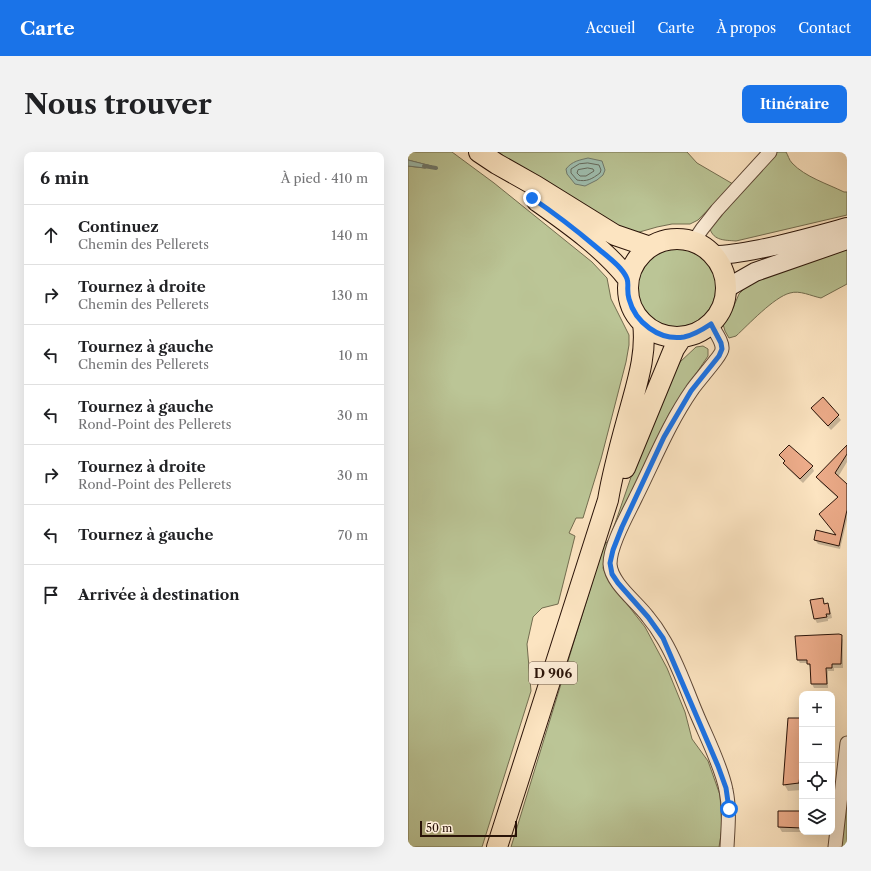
<!DOCTYPE html>
<html lang="fr">
<meta charset="utf-8">
<style>
body{margin:0;font-family:"Libre Caslon Text",serif;background:#f2f2f2;color:#202124}
.controls{position:absolute;right:12px;bottom:12px;display:grid;overflow:hidden;border-radius:8px;box-shadow:0 4px 16px #0002}
.controls button{width:36px;height:36px;display:grid;place-items:center;padding:0;border:0;border-bottom:1px solid #e0e0e0;background:#fff;color:#202124;font:20px sans-serif}
.scale{position:absolute;left:12px;bottom:10px;width:97px;box-sizing:border-box;padding-left:4px;border:2px solid #2a1308;border-top:0;font-size:11px;line-height:14px;white-space:nowrap;color:#2a1308;-webkit-text-stroke:3px #fdedd7;paint-order:stroke}
.stop{position:absolute;width:12px;height:12px;margin:-9px;border:3px solid #1a73e8;border-radius:50%;background:#fff}
.stop.end{background:#1a73e8;border-color:#fff;box-shadow:0 1px 4px #0008}
.list{margin:0;padding:0;list-style:none}
h2{display:flex;justify-content:space-between;align-items:center;height:52px;margin:0;padding:0 16px;font-size:17px}
h2 small{font-size:13px;font-weight:400;color:#757577}
.list li{display:grid;grid-template-columns:26px 1fr auto;gap:12px;align-items:center;box-sizing:border-box;height:60px;padding:0 16px;border-top:1px solid #e0e0e0}
.list b{display:block;font-size:15px;white-space:nowrap}
.list p{margin:0;font-size:13px;white-space:nowrap;color:#757577}
.list em{font-size:13px;font-style:normal;color:#757577}
.icon{flex:none;width:22px;height:22px;fill:none;stroke:currentColor;stroke-width:2;stroke-linecap:round;stroke-linejoin:round}
.map{position:relative;flex:none;width:439px;height:695px;overflow:hidden;border-radius:8px}
header{display:flex;align-items:center;gap:24px;box-sizing:border-box;height:56px;padding:0 20px;background:#1a73e8;color:#fff}
header strong{font-size:19px}
nav{display:flex;gap:22px;margin-inline-start:auto;font-size:14px}
.intro{display:flex;align-items:center;justify-content:space-between;box-sizing:border-box;height:96px;padding:0 24px}
h1{margin:0;font-size:28px}
.button{padding:10px 18px;border-radius:8px;background:#1a73e8;color:#fff;font-size:14px;font-weight:700}
main{display:flex;gap:24px;padding:0 24px}
aside{flex:1;background:#fff;border-radius:8px;box-shadow:0 4px 16px #0002}
.map>svg:first-child{display:block}
.green{fill:#bbc596;stroke:#726c4f}
.water{fill:#9fbfb0;stroke:#707a6d}
.shadow{fill:#0003}
.lines{fill:none;stroke-linecap:round;stroke-linejoin:round}
.shore{stroke:#64695c;stroke-width:1}
.stream{stroke:#707a6d;stroke-width:4}
.building{fill:#ecab89;stroke:#2a1308}
.minor-casing{stroke:#5e4736;stroke-width:15}
.secondary-casing{stroke:#2a1308;stroke-width:20}
.primary-casing{stroke:#2a1308;stroke-width:22}
.minor{stroke:#fdedd7;stroke-width:13}
.secondary{stroke:#fdedd7;stroke-width:18}
.primary{stroke:#fce4c1;stroke-width:20}
.route{stroke:#1a73e8;stroke-width:5}
.labels{text-anchor:middle;dominant-baseline:central;stroke-width:3;stroke-linejoin:round;paint-order:stroke}
.shield{fill:#fdedd7;stroke:#695446;stroke-width:1}
.shield-label{font-size:13px;font-weight:bold;fill:#2a1308}
</style>
<header>
<strong>Carte</strong>
<nav><a>Accueil</a><a>Carte</a><a>À propos</a><a>Contact</a></nav>
</header>
<div class="intro"><h1>Nous trouver</h1><a class="button">Itinéraire</a></div>
<main>
<aside>
<h2>6 min<small>À pied · 410 m</small></h2>
<ul class="list">
<li><svg class="icon" aria-label="ahead" viewBox="0 0 24 24"><path d="M12 20V5M6 11l6-6 6 6"/></svg><div><b>Continuez</b><p>Chemin des Pellerets</p></div><em>140 m</em></li>
<li><svg class="icon" aria-label="right" viewBox="0 0 24 24"><path d="M7 20v-9h11M14 6l5 5-5 5"/></svg><div><b>Tournez à droite</b><p>Chemin des Pellerets</p></div><em>130 m</em></li>
<li><svg class="icon" aria-label="left" viewBox="0 0 24 24"><path d="M17 20v-9H6M10 6l-5 5 5 5"/></svg><div><b>Tournez à gauche</b><p>Chemin des Pellerets</p></div><em>10 m</em></li>
<li><svg class="icon" aria-label="left" viewBox="0 0 24 24"><path d="M17 20v-9H6M10 6l-5 5 5 5"/></svg><div><b>Tournez à gauche</b><p>Rond-Point des Pellerets</p></div><em>30 m</em></li>
<li><svg class="icon" aria-label="right" viewBox="0 0 24 24"><path d="M7 20v-9h11M14 6l5 5-5 5"/></svg><div><b>Tournez à droite</b><p>Rond-Point des Pellerets</p></div><em>30 m</em></li>
<li><svg class="icon" aria-label="left" viewBox="0 0 24 24"><path d="M17 20v-9H6M10 6l-5 5 5 5"/></svg><div><b>Tournez à gauche</b></div><em>70 m</em></li>
<li><svg class="icon" aria-label="arrive" viewBox="0 0 24 24"><path d="M6 21V4h12l-3 4 3 4H6"/></svg><div><b>Arrivée à destination</b></div></li>
</ul>
</aside>
<div class="map">
<svg width="439" height="695" viewBox="0 0 439 695">
<rect width="100%" height="100%" fill="#fce4c1"/>
<filter id="stains"><feTurbulence type="fractalNoise" baseFrequency=".005" numOctaves="4"/><feColorMatrix values="0 0 0 0 .2 0 0 0 0 .09 0 0 0 0 .02 0 0 0 .5 -.17"/></filter>
<radialGradient id="worn" r=".72"><stop offset=".6" stop-color="#630" stop-opacity="0"/><stop offset="1" stop-color="#630" stop-opacity=".3"/></radialGradient>
<!-- green -->
<path class="green" d="M 0,0 L 44,0 L 86,31 L 184,110 L 199,126 L 203,147 L 221,183 L 221,193 L 218,210 L 193,307 L 175,366 L 168,366 L 161,381 L 167,384 L 150,452 L 134,456 L 125,465 L 119,492 L 123,539 L 74,695 L 0,695 L 0,14 L 17,16 L 23,14 L 0,8 Z
M 89,0 L 279,0 L 289,11 L 325,32 L 290,68 L 282,72 L 264,72 L 249,75 L 228,81 L 220,80 L 127,27 Z
M 369,0 L 378,0 C 380,3 381,8 384,11 C 397,25 420,32 436,40 L 439,40 L 439,63 L 328,89 C 317,88 306,89 302,77 Z
M 439,95 L 439,132 L 413,146 C 403,144 392,138 382,141 C 366,145 340,173 328,184 L 321,186 L 317,179 L 315,172 L 325,156 L 331,142 L 339,134 L 362,122 Z
M228 135a40 40 0 1 1 80 0a40 40 0 1 1-80 0Z
M 295,194 L 300,197 L 300,204 L 262,260 L 242,300 L 229,332 L 202,386 L 195,416 L 200,428 L 237,475 L 259,516 L 277,560 L 284,587 L 300,609 L 312,643 L 314,676 L 311,695 L 103,695 L 195,395 L 202,386 L 231,302 L 257,239 L 272,210 L 288,195 Z
M 439,642 L 439,695 L 433,695 Z"/>
<!-- water -->
<path class="water" d="M 180,6 L 194,9 L 197,18 L 195,23 L 189,28 L 177,34 L 167,32 L 159,22 L 158,17 C 164,9 172,8 180,6 Z
M 0,8 L 24,14 L 17,16 L 0,14 Z"/>
<!-- shadow -->
<path class="shadow" d="M 415,247 L 433,268 L 423,278 L 407,261 L 404,257 Z
M 439,294 L 439,310 L 430,325 L 439,333 L 439,368 L 432,397 L 410,392 L 407,388 L 430,384 L 430,346 L 412,330 L 410,325 Z
M 373,303 L 404,315 L 406,319 L 395,331 L 379,316 L 377,311 L 378,310 Z
M 414,447 L 417,452 L 419,452 L 422,456 L 424,466 L 420,467 L 420,469 L 409,471 L 407,467 L 403,449 Z
M 433,484 L 435,488 L 435,516 L 426,516 L 426,519 L 420,519 L 420,536 L 406,536 L 404,532 L 403,516 L 399,511 L 392,511 L 390,508 Z
M 394,567 L 394,638 L 380,639 L 376,632 Z
M 371,660 L 394,660 L 394,680 L 404,680 L 374,680 L 371,675 Z"/>
<g class="lines">
<!-- shore -->
<path class="shore" d="M 180,11 L 191,13 L 193,18 L 192,21 C 184,27 179,30 169,28 L 163,21 L 163,17 L 171,12 Z
M 180,16 L 185,17 L 186,19 L 178,24 L 172,24 L 169,21 L 170,18 Z"/>
<!-- stream -->
<path class="stream" d="M 16,14 L 28,16"/>
</g>
<!-- building -->
<path class="building" d="M 415,245 L 431,263 L 420,274 L 403,256 Z
M 381,293 L 405,314 L 392,327 L 375,311 L 377,309 L 371,303 Z
M 439,293 L 439,302 L 427,321 L 439,332 L 439,358 L 431,394 L 406,388 L 408,378 L 428,383 L 411,362 L 430,345 L 408,325 Z
M 415,446 L 416,452 L 420,451 L 422,462 L 418,462 L 419,465 L 406,467 L 402,448 Z
M 431,482 L 434,483 L 433,512 L 424,512 L 424,516 L 418,516 L 419,532 L 403,532 L 402,512 L 399,512 L 399,508 L 389,508 L 387,484 Z
M 380,566 L 394,566 L 394,623 L 392,623 L 391,631 L 375,633 Z
M 370,659 L 394,659 L 394,676 L 370,675 Z"/>
<g class="lines">
<defs>
<path id="minor" d="M 286,89 L 294,77 L 309,58 L 362,0
M 303,172 C 306,179 315,189 314,197 C 314,203 289,230 284,238 C 261,271 246,309 228,345 C 220,362 202,393 202,412 C 203,431 229,450 240,465 C 245,471 250,478 254,485 C 269,508 279,540 290,565 C 299,586 314,616 318,638 C 322,657 320,676 319,695
M 427,695 L 439,591"/>
<path id="secondary" d="M 306,103 C 322,103 337,100 352,97 C 382,91 410,83 439,75
M 319,136 L 347,120 L 439,88"/>
<path id="primary" d="M 71,0 L 89,12 L 128,34 L 207,83 L 242,95
M 129,49 C 160,71 197,97 220,127
M220 136a49 49 0 1 1 98 0a49 49 0 1 1-98 0Z
M 217,316 L 266,197 L 274,185
M 89,695 L 200,348 C 205,318 213,290 221,261 C 229,231 239,202 235,171"/>
</defs>
<!-- minor casing -->
<use href="#minor" class="minor-casing"/>
<!-- secondary casing -->
<use href="#secondary" class="secondary-casing"/>
<!-- primary casing -->
<use href="#primary" class="primary-casing"/>
<!-- minor -->
<use href="#minor" class="minor"/>
<!-- secondary -->
<use href="#secondary" class="secondary"/>
<!-- primary -->
<use href="#primary" class="primary"/>
</g>
<g class="lines">
<!-- route -->
<path class="route" d="M 124,46 C 146,61 167,77 187,94 C 195,101 205,108 212,116 C 225,131 217,132 221,147 C 227,170 251,189 276,185 C 286,183 294,178 303,172 L 313,191 L 314,197 L 311,204 L 283,239 L 256,285 L 214,375 L 205,398 L 202,411 L 204,422 L 210,431 L 240,465 L 255,486 L 310,614 L 318,636 L 321,657"/>
</g>
<g class="labels">
<!-- shield labels -->
<rect class="shield" x="121" y="510" width="48" height="22" rx="3"/>
<g class="shield-label">
<text x="145" y="521">D 906</text>
</g>
</g>
<rect width="100%" height="100%" filter="url(#stains)"/>
<rect width="100%" height="100%" fill="url(#worn)"/>
</svg>
<div class="controls">
<button>+</button>
<button>−</button>
<button><svg class="icon" aria-label="locate" viewBox="0 0 24 24"><circle cx="12" cy="12" r="6"/><path d="M12 2v4M12 18v4M2 12h4M18 12h4"/></svg></button>
<button><svg class="icon" aria-label="layers" viewBox="0 0 24 24"><path d="M12 4l9 5-9 5-9-5zM3 14l9 5 9-5"/></svg></button>
</div>
<div class="scale">50 m</div>
<div class="stop" style="left:321px;top:657px"></div>
<div class="stop end" style="left:124px;top:46px"></div>
</div>
</main>
